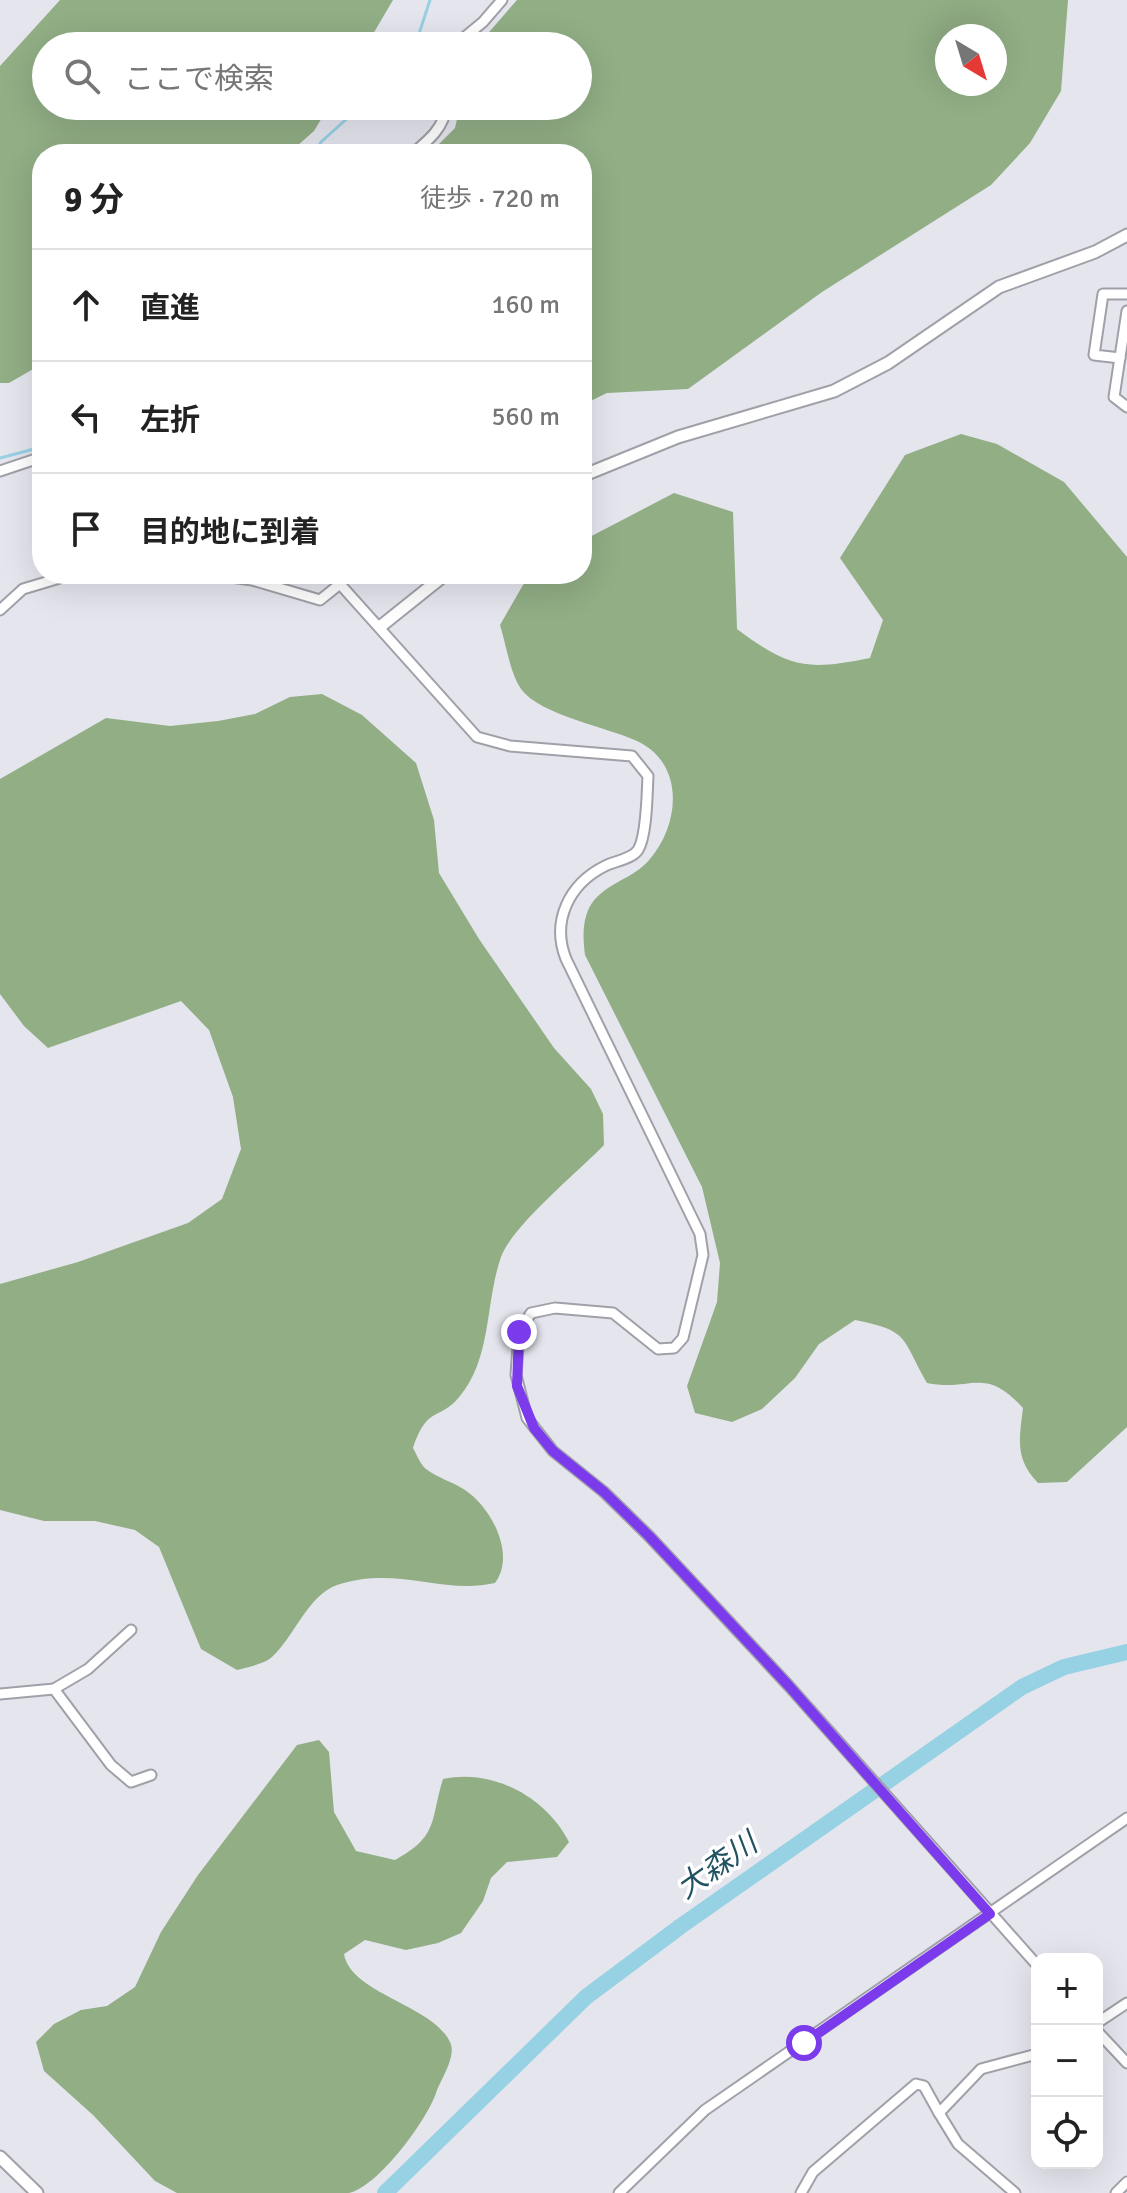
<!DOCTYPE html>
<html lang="ja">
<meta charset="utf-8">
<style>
:root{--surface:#fff;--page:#f6f6f6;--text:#222;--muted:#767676;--line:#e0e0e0}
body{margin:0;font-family:Signika,"Noto Sans JP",sans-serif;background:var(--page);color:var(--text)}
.controls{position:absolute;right:24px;bottom:24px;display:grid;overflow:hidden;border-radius:16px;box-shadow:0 8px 32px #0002}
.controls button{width:72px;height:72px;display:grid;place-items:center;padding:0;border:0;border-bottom:2px solid var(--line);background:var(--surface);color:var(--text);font:40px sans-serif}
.compass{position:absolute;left:935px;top:24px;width:72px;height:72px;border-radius:50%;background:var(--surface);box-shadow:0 8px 32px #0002;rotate:142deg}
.stop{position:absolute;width:24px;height:24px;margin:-18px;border:6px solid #7c3aed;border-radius:50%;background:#fff}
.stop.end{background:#7c3aed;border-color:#fff;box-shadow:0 2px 8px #0008}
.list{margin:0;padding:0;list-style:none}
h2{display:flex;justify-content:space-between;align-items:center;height:104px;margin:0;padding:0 32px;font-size:34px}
h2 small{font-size:26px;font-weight:400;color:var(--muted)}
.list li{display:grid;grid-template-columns:52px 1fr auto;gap:24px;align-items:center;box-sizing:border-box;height:112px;padding:0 32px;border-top:2px solid var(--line)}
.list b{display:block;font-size:30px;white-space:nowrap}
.list em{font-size:26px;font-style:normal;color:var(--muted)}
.icon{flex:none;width:44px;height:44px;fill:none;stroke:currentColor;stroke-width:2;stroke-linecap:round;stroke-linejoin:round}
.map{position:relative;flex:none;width:1127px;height:2193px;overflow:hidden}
.search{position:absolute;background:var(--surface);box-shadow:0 8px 32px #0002;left:32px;top:32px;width:560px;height:88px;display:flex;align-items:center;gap:20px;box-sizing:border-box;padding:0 28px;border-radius:44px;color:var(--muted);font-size:30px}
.panel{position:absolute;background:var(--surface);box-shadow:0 8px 32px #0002;left:32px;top:144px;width:560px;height:440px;border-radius:32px}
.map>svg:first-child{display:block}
.forest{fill:#91ae85;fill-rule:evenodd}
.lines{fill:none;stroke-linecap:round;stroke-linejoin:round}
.stream{stroke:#96d1e4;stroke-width:3}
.river{stroke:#96d1e4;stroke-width:16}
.minor-casing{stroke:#a0a0a9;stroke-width:13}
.tertiary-casing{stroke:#a0a0a9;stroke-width:15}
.minor{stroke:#fff;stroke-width:9}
.tertiary{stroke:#fff;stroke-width:11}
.route{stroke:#7c3aed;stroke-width:10}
.labels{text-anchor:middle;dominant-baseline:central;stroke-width:7;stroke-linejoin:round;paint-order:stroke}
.water-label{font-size:30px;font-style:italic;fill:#225362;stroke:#fff}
</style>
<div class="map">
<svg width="1127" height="2193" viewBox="0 0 1127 2193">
<rect width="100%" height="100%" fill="#e5e5ee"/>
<g class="forest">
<polygon points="60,0 393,0 366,46 46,46 46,106 329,106 314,131 288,154 42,154 42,364 9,383 0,383 0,66"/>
<path d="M517,0H1068L1061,91L1030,143L991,185L822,292L688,389L607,393L582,405V154H429L455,128L460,106H578V46H477ZM995,36V84H947V36Z"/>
<path d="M961,434L997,444L1064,482L1127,557V1427L1067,1482L1038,1483C1015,1459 1019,1440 1023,1408C984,1365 972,1392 927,1383C901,1337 910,1331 855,1320L819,1344L795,1378L762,1409L732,1422L695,1413L687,1386L717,1302L720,1263L702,1187L585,955C583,939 582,923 589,908C602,883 633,880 650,859C681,822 684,763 637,741C607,727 540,715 521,689C510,673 506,644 500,625L523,585L534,574H582V541L674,493L733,512L737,629C789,668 806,671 870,658L883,620L840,558L905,455Z"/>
<path d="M322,694L362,715L416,763L434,820L439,873L479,939L554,1048L591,1089L603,1114L604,1145C579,1171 512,1226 501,1257C485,1303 492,1357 460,1396C439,1422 428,1404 413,1448C417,1455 420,1464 426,1469C438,1478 453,1482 465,1490C492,1508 516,1555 495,1583C442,1595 397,1565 337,1585C308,1595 294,1637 272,1657C264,1664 248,1667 237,1670L201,1649L159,1547L135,1530L95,1521H44L0,1510V1284L78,1262L188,1223L222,1199L241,1149L233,1097L209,1030L181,1001L48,1048L24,1026L0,994V779L106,718L170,726L218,721L255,714L290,697Z"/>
<path d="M319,1740L329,1752L334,1812L356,1851L395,1860C439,1836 430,1821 443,1779C492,1768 546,1797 569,1842L557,1857L507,1862L491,1878L483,1901L461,1933L438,1943L406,1950L365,1940L344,1954C351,1994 433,2005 450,2042C457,2056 441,2079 436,2093C427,2120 378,2187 349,2193C334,2193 315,2193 300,2193C259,2193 218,2193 177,2193L155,2181L93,2115L44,2071L36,2042L54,2024L81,2010L107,2006L135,1987L161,1932L198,1875L297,1745Z"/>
</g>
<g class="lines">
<g class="stream">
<polyline points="415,46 430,0"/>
<polyline points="314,154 321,142 361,106"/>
<polyline points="0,458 34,449 42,442"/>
</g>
<polyline class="river" points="385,2193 586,1997 681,1926 1022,1687 1064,1667 1127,1652"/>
<defs>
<g id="minor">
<polyline points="454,46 483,22 502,0"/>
<path d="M412,154C428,141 445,127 446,106"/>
<polyline points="1127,311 1114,397 1127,407"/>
<polyline points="1120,358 1094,355 1103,294 1127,294"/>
<polyline points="0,471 42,457"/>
<polyline points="210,574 252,580 320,600 340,584"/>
<path d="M331,574L477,737L510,746L632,756L648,776C647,793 647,836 638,850C632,859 615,861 605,866C569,884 551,921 566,959L700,1234L703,1255L683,1338L674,1348L658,1349L613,1313L555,1308L531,1313L519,1332L516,1375L527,1418L553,1451L604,1492L649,1536L788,1685L1037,1965"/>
<polyline points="0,610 23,589 73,574"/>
<polyline points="54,1689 111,1765 131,1782 151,1775"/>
<polyline points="0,1694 54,1689 88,1669 131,1630"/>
<polyline points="1097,2023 1127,2003"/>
<polyline points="1097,2031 1127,2063"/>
<polyline points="939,2113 958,2144 1015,2193"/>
<polyline points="619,2193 705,2110 1127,1818"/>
<polyline points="801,2193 813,2172 916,2084 924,2086 939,2113 981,2069 1037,2054"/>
<polyline points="1116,2193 1127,2182"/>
</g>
<g id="tertiary">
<polyline points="582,476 678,437 834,391 888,363 999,287 1095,252 1127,235"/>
<polyline points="381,626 446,574"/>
<polyline points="0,2157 37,2193"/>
</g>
</defs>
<use href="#minor" class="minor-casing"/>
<use href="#tertiary" class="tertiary-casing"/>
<use href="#minor" class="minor"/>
<use href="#tertiary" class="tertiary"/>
</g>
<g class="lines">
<polyline class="route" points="519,1332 517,1386 534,1428 553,1451 604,1492 649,1536 788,1685 990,1914 804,2043"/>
</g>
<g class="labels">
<g class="water-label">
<text transform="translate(717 1866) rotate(-35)">大森川</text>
</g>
</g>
</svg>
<div class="controls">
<button>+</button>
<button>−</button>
<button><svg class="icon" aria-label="locate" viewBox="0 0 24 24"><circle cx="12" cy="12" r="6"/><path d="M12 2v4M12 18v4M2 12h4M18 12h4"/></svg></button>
</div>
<svg class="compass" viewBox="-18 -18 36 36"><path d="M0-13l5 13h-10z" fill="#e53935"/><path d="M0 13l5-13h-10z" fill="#767676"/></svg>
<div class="stop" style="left:804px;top:2043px"></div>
<div class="stop end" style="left:519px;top:1332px"></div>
<div class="search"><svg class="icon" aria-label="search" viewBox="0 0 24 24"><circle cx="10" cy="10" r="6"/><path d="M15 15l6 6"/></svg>ここで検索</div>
<section class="panel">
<h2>9 分<small>徒歩 · 720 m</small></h2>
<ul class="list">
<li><svg class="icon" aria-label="ahead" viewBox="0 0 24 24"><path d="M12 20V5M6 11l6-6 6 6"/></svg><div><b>直進</b></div><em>160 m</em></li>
<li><svg class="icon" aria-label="left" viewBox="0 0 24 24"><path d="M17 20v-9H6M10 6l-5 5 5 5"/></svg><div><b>左折</b></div><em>560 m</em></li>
<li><svg class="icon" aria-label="arrive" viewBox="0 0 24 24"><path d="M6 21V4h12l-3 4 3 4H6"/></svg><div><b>目的地に到着</b></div></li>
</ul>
</section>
</div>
